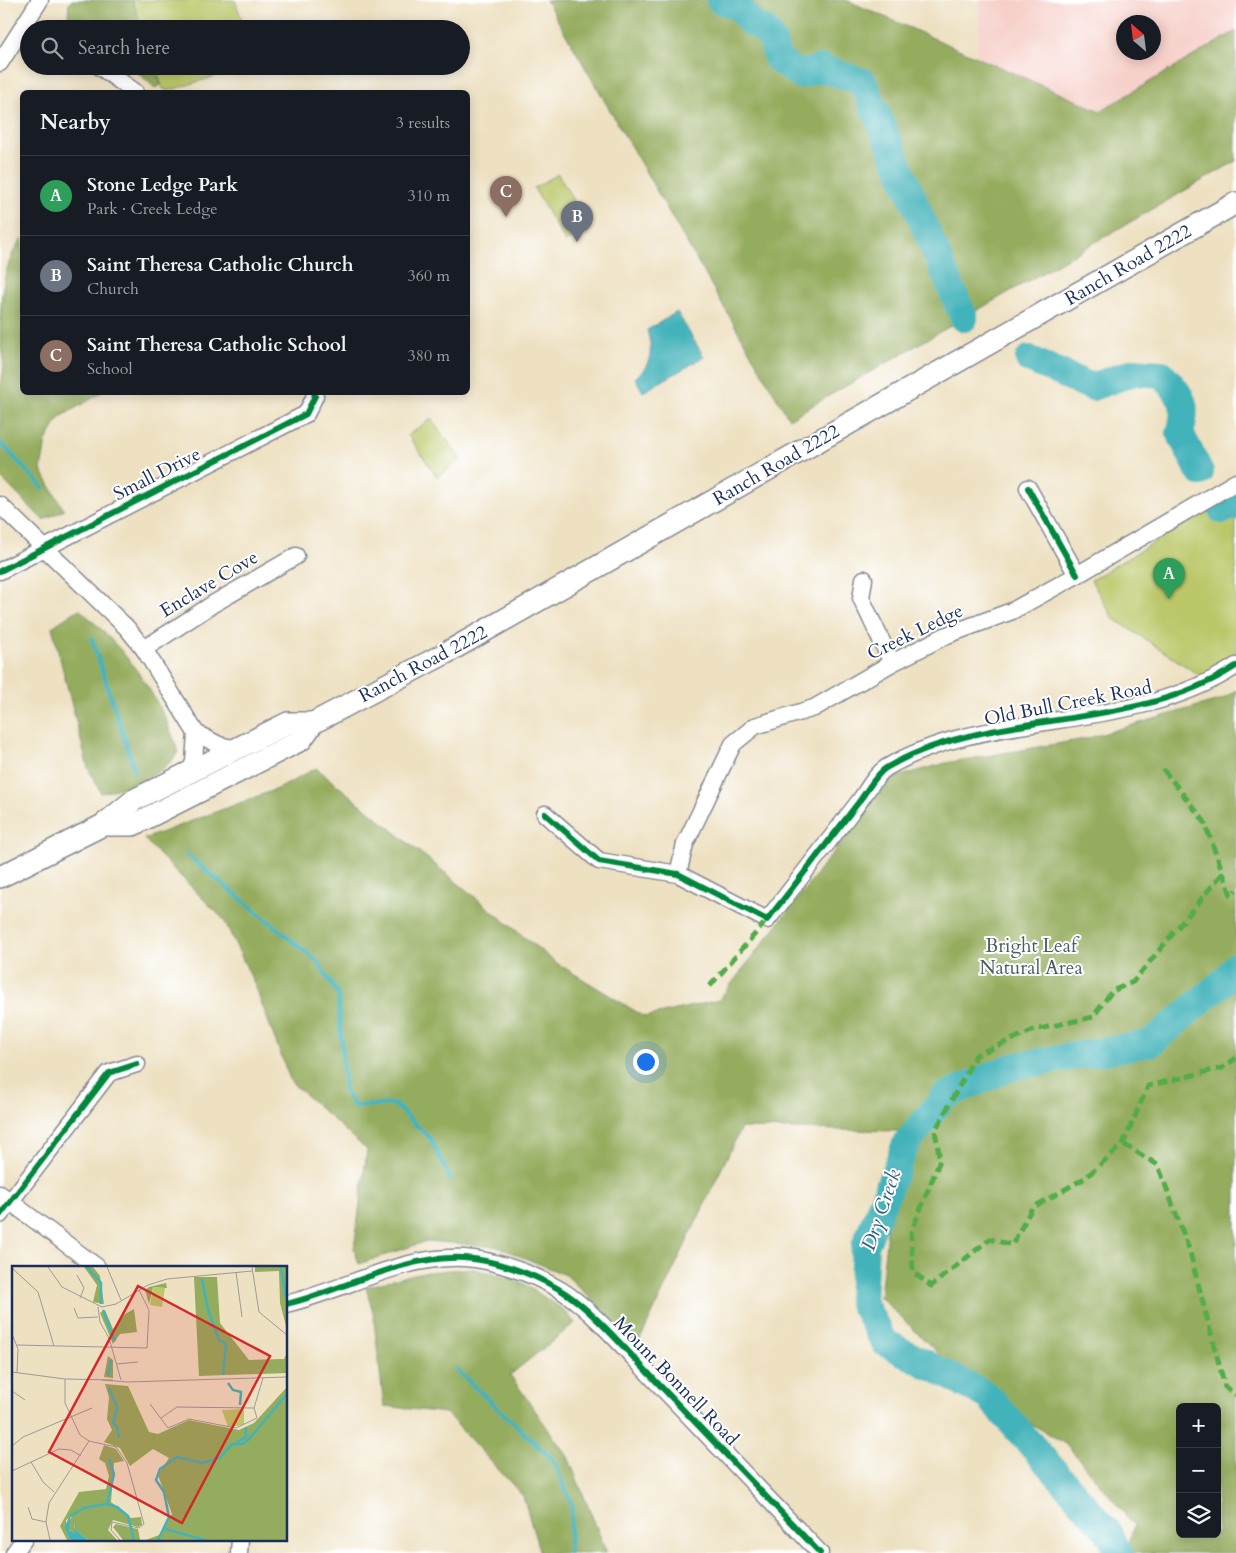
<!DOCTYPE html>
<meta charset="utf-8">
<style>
:root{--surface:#171b24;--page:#20242c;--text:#f1f3f6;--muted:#9ea1a6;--line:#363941;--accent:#db2777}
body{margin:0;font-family:Cardo,serif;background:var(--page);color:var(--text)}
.controls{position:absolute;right:15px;bottom:15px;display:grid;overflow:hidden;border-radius:8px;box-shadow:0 2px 12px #0003}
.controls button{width:45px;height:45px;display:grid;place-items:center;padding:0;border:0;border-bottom:1px solid var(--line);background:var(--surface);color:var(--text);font:25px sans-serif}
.compass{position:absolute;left:1116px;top:15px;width:45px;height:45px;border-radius:50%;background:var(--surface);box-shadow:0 2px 12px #0003;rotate:332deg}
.you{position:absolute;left:645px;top:1061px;width:18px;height:18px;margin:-12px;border:4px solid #fff;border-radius:50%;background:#1a73e8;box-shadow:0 0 0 8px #1a73e833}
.badge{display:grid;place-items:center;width:32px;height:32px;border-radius:50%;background:var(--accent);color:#fff;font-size:16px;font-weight:700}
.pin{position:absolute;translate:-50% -41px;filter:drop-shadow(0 1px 2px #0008)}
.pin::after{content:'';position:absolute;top:26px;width:18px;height:15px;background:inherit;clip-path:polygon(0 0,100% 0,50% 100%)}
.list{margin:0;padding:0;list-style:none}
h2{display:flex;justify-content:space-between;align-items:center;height:65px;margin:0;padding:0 20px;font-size:21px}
h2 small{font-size:16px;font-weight:400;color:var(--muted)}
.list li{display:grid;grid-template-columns:32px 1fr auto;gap:15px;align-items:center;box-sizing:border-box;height:80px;padding:0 20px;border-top:1px solid var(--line)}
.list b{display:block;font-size:19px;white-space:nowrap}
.list p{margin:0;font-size:16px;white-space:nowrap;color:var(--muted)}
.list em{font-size:16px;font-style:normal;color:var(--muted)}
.icon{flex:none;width:28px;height:28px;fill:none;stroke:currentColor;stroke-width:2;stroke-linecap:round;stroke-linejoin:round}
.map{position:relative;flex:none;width:1236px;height:1553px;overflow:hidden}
.search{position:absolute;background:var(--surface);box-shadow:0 2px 12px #0003;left:20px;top:20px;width:450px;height:55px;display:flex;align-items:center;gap:12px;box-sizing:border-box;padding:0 18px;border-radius:28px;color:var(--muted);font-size:19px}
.panel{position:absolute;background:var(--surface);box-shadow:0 2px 12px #0003;left:20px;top:90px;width:450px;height:305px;border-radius:8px}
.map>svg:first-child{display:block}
.built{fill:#f7d0ca;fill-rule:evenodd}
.green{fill:#bbc769;stroke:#6b7b64}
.forest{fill:#94ac5d;stroke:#586e5e;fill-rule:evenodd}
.water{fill:#43b3ba;stroke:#2f718c}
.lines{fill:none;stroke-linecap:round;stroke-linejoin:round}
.stream{stroke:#43b3ba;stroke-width:4.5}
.river{stroke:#43b3ba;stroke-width:28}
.minor-casing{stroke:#848890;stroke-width:19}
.major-casing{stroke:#848890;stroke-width:24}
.minor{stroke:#fff;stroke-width:16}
.major{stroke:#fff;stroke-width:21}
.quiet{stroke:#52ab49;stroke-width:5;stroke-dasharray:10 5;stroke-linecap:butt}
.cycleway-casing{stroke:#fff;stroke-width:9}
.cycleway{stroke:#00873e;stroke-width:6}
.labels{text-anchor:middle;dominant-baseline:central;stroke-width:4;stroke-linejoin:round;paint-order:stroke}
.street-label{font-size:19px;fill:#1b2f5e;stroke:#fff}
.park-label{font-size:19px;fill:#4b5d61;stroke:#fff}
.water-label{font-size:20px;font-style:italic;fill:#295d7e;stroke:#fff}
.inset-river{fill:none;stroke:#43b3ba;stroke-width:2.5}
.inset-road{fill:none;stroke:#9a9a9a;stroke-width:1}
.view{fill:#d62828;fill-opacity:0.15;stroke:#d62828;stroke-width:2.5}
.inset-edge{fill:none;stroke:#1b2f5e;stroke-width:2.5}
</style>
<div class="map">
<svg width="1236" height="1553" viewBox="0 0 1236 1553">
<rect width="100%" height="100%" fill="#fff"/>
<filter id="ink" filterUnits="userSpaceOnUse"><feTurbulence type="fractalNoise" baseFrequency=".02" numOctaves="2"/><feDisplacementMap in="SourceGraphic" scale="10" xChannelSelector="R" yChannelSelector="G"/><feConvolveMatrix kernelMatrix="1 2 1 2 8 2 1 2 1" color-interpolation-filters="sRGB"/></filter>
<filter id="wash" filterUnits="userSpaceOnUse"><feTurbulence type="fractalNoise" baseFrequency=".0096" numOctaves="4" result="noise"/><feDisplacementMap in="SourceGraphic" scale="20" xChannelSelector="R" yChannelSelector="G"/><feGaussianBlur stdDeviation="1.12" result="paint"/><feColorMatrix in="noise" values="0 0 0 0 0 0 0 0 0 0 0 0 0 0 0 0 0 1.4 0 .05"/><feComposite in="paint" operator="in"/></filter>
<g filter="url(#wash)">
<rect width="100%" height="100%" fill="#eee1c2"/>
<path class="built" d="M980,0H1236V31L1100,111L977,57ZM1124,22H1154V52H1124Z"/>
<g class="green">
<polygon points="132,0 235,0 245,29 142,29"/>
<polygon points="155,66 248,66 168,91 163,89"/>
<polygon points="558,174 589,228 565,242 534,188"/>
<polygon points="431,419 461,459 437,477 408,435"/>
<polygon points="1236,493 1236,657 1202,677 1113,618 1091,580"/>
</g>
<g class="forest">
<path d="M72,0H132L142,29C119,29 83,36 68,16L69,4Z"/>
<polygon points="546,0 846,0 1100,111 1236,31 1236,161 789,419"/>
<polygon points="131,66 155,66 161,85 155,88"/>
<path d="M22,238V392L101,393L59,418L46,441L41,470L64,510L43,520L0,477V383C7,369 2,356 0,341C0,307 1,265 22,238Z"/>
<path d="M79,609C124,647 161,696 178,752C164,776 127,787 101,793L88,768L52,627Z"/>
<path d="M1236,690V1553H1127L1134,1525L1067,1445L978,1392L880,1297L898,1131L741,1128L638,1344L566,1275L498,1247L427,1241L359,1264L354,1249L367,1150L291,1082L254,983L224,920L144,839L282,787L316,768L555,962L645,1017L719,1000L890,779L946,763L1085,739L1222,699ZM1180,1407H1217V1534H1180Z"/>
<polygon points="471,1268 521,1282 564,1310 575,1323 510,1375 568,1457 607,1553 540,1553 523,1496 446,1413 384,1406 373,1312 366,1287 419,1273"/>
</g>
<path class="water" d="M677,312L704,357L643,392L635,378C652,364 653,351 647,330Z"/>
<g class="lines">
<g class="stream">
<polyline points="0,442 43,488"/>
<polyline points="92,639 135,771"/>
<polyline points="186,854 317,961 338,994 345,1092 354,1106 394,1104 430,1138 451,1180"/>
<polyline points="456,1369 554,1461 572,1505 569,1553"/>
</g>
<g class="river">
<polyline points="720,0 739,7 750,22 765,30 772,40 778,60 800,75 821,68 863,82 964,318"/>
<path d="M1029,359L1092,387L1134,372L1162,374C1182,397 1189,402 1180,433L1200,472"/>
<polyline points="1222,510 1236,505"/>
<polyline points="1119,1553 1109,1533 988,1396 884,1342 862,1301 865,1246 906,1144 945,1096 1011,1067 1151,1043 1224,981 1236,966"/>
</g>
</g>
</g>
<g filter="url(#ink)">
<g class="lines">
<defs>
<g id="minor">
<polyline points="0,63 40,0"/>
<polyline points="99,66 135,92"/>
<polyline points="1028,488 1077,575"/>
<polyline points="0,505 127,628 144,649 196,733 219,745 237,749"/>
<polyline points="0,571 306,414 315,396 314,392"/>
<polyline points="864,579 861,598 892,663"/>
<polyline points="144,649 213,604 296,556"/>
<polyline points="189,773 194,762 196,733"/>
<path d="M545,814L599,861L678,874L767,920C798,881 828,842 858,803C866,793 875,775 886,768C990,706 1131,735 1236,666"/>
<polyline points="678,874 685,844 733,744 755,726 814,708 892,663 947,635 1012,611 1077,575 1236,482"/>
<polyline points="0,1194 97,1267"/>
<polyline points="0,1215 109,1073 137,1064"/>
<path d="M286,1304C346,1290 401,1255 464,1258C495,1260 531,1273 557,1288C588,1305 626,1350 651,1376C707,1435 764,1494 820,1553"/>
<polyline points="14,1553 24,1539"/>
<polyline points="239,1553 240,1539"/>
</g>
<g id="major">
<polyline points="103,825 133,825 301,740 313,723 446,653 1236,203"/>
<polyline points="0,877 103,825 134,800 288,723 313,723"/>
</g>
</defs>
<use href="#minor" class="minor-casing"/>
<use href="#major" class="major-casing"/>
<use href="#minor" class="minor"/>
<use href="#major" class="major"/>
<g class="quiet">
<polyline points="1163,769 1204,821 1231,895 1236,890"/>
<polyline points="1222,874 1133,982 1112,991 1093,1017 1034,1030 976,1055 935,1131 940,1160 911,1233 913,1272 931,1286 990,1239 1012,1245 1032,1208 1085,1178 1123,1144 1148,1086 1222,1068 1236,1058"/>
<polyline points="710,986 767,920"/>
<polyline points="1123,1144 1158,1165 1189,1249 1225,1387 1236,1395"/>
</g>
<defs>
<g id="cycleway">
<polyline points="1028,488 1077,575"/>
<polyline points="0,571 306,414 315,396 314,392"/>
<path d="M545,814L599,861L678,874L767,920C798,881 828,842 858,803C866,793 875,775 886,768C990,706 1131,735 1236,666"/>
<polyline points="0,1215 109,1073 137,1064"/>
<path d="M286,1304C346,1290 401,1255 464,1258C495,1260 531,1273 557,1288C588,1305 626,1350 651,1376C707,1435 764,1494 820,1553"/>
</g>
</defs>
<use href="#cycleway" class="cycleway-casing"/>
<use href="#cycleway" class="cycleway"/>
</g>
</g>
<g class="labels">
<g class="street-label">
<text transform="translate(1128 265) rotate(-30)">Ranch Road 2222</text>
<text transform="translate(776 465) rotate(-30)">Ranch Road 2222</text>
<text transform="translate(157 474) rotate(-27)">Small Drive</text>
<text transform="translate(209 584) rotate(-31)">Enclave Cove</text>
<text transform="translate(915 632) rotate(-26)">Creek Ledge</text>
<text transform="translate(423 664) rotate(-28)">Ranch Road 2222</text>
<text transform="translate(1068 703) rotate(-11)">Old Bull Creek Road</text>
<text transform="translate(676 1381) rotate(46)">Mount Bonnell Road</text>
</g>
<g class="park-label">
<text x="1031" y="946">Bright Leaf<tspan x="1031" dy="22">Natural Area</tspan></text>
</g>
<g class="water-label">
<text transform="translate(881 1210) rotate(-71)">Dry Creek</text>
</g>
</g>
<g transform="translate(12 1266)">
<rect width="275" height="275" fill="#eee1c2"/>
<path d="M141,21L153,22L150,41L138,39ZM232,143V159L216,161L210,144Z" fill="#bbc769"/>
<path d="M72,1H81L88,10L92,38L81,36L85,19ZM243,1H274L275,64L268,37L267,5L243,6ZM182,11H205L208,57L237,94L272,93L275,87V107L187,110ZM154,17L155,22L141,21L137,38L133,24L137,21ZM122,43L125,66L108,68L101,78L88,47L93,44L101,63L113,48ZM96,90L101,94V112L92,111ZM93,118L116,120L137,166L146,168L177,154L227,164L242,157L275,121V274H134L147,269L160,248L146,209L157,192L141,183L118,200L108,182L92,176L100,164L95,153L97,131ZM92,179L104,183L112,195L102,197L99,236L119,252L129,251L130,259L126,261L101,254L96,264L105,274H76L64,264L62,256L64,269L57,264L56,258L60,250L54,254L55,269L59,274H55L48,260L67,226L94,223L97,210L93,197L87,193ZM104,258L126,263L128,274H111L101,261Z" fill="#94ac5d"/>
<path d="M59,247L57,264L63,268V255L64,264L76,274H59L55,269L53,260Z" fill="#43b3ba"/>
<path class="inset-river" d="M75,1L89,17V38M269,1L274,32M190,13L196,44L207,74L214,78L211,109M91,44L103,75M96,110L99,94M216,117L221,124L229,126L228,139M97,122L105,141L101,157L105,161L107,172M225,176L234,171V161M95,238L102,208L97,193M59,250L72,242L95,238L105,241L116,250L122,274M153,263L193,274M146,274L157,251L152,226L144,214L148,203L165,191L190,197L208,192L220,178H230L237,173L275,128"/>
<path class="inset-road" d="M36,1L50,21L90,41L104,38L136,19L155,13L240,5M95,1L109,34M240,1L247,46L275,69M0,2L26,26L42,80M224,6L230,51M65,9L72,22L68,32M86,41L88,56L97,72L109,114M62,42L66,52L86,51M0,68L6,83L5,107M5,79L135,82L137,44L127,24M105,98L126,96M0,106L53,113L101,114M53,113V137L68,169L77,175L104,181L115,197L132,258L127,262L100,256L99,264L108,274M90,114L116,116L275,111M0,125L13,134M138,138L156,162L177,153L224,162L245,152L242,142L251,112M149,152L165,141L242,142M0,180L11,171L80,142M19,196L31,216L42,226M0,205L47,183L59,184L69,190M16,241L20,253L34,256M38,274L34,256L37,237L77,175"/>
<path class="view" d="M126,20L258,90L170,257L37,186Z"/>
<rect width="275" height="275" class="inset-edge"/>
</g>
</svg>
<div class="controls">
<button>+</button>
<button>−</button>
<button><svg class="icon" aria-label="layers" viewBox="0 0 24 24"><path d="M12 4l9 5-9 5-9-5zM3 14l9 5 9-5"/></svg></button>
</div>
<svg class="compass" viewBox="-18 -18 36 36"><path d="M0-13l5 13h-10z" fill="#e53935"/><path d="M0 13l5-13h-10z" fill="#9ea1a6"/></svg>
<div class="you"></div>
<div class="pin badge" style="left:1169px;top:599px;background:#2e9e5b">A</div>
<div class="pin badge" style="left:577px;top:242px;background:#6b7280">B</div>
<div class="pin badge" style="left:506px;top:217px;background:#8d6e63">C</div>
<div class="search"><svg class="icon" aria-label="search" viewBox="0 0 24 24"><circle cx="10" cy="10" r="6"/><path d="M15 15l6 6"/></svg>Search here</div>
<section class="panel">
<h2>Nearby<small>3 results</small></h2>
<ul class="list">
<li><span class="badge" style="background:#2e9e5b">A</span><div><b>Stone Ledge Park</b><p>Park · Creek Ledge</p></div><em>310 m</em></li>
<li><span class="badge" style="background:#6b7280">B</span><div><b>Saint Theresa Catholic Church</b><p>Church</p></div><em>360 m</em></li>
<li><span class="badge" style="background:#8d6e63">C</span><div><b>Saint Theresa Catholic School</b><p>School</p></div><em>380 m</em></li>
</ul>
</section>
</div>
